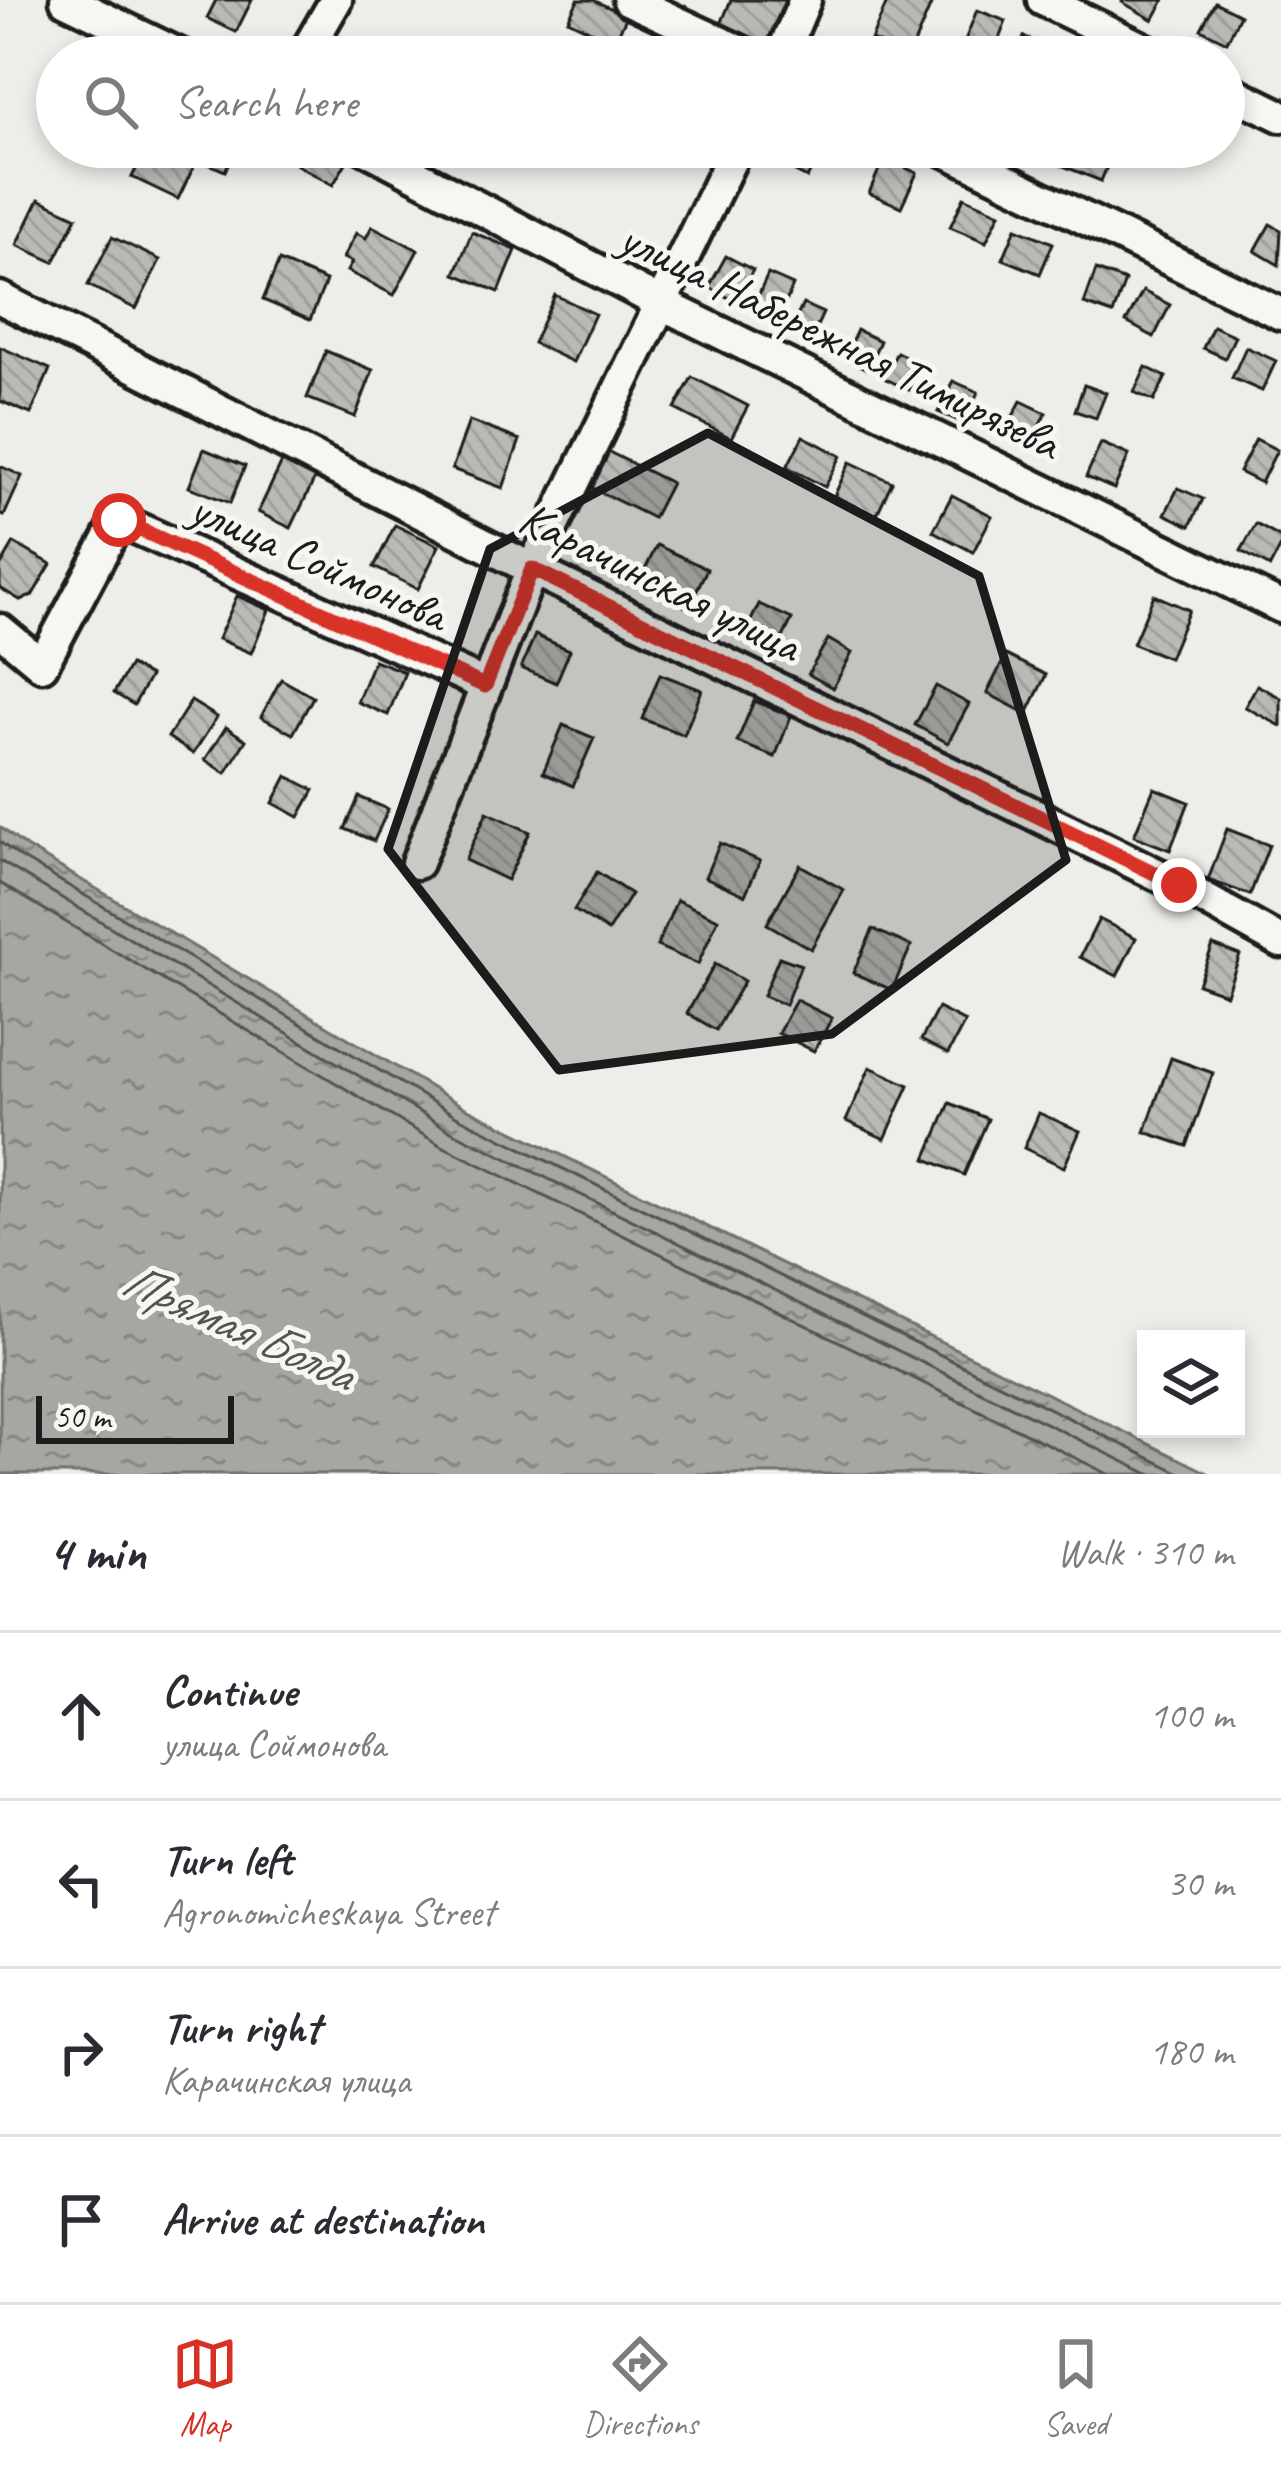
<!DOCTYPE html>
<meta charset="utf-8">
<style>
:root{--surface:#fff;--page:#f7f7f7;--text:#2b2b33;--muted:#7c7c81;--line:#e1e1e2;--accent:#d93025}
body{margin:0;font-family:Caveat,sans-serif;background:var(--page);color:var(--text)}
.controls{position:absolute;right:36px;bottom:36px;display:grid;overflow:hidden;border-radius:0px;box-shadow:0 6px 18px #0003}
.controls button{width:108px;height:108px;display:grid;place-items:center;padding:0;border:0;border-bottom:3px solid var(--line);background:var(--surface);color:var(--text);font:60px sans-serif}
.scale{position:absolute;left:36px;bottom:30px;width:198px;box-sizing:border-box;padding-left:12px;border:6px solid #1c1c1c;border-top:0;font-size:33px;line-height:42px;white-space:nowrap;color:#1c1c1c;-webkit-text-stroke:9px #f6f6f2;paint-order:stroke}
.stop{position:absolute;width:36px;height:36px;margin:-27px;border:9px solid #d93025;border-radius:50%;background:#fff}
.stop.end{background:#d93025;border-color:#fff;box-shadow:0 3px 12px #0008}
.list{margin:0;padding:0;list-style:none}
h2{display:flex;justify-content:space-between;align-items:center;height:156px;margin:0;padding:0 48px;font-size:51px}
h2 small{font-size:39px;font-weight:400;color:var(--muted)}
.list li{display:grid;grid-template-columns:78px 1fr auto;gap:36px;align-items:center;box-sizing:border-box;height:168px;padding:0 48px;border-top:3px solid var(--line)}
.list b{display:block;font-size:45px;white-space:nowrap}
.list p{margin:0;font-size:39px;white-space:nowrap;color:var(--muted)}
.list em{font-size:39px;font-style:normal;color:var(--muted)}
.icon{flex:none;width:66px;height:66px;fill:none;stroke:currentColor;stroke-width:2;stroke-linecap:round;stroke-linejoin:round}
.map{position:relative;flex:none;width:1281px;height:1474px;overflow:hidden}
.search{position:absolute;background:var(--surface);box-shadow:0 6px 18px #0003;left:36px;right:36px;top:36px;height:132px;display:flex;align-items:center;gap:30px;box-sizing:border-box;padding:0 42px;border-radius:66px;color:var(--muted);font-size:45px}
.sheet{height:828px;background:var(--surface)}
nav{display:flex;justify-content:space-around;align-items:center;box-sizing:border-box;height:168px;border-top:3px solid var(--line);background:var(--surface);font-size:33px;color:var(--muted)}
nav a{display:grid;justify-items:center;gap:6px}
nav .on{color:var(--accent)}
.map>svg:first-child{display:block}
.water{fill:url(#water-ripples);stroke:#6f6f6d;stroke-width:3}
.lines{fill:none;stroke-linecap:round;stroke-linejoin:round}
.shore{stroke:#535352;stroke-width:3}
.building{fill:url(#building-back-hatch);stroke:#1c1c1c;stroke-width:3}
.street-casing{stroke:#1c1c1c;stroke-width:39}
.street{stroke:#f6f6f2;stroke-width:30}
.route{stroke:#d93025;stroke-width:15}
.marked{fill:#1c1c1c;fill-opacity:0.2;stroke:#1c1c1c;stroke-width:9;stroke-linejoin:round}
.labels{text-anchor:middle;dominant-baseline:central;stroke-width:10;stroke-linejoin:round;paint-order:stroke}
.street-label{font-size:48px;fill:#1c1c1c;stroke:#f6f6f2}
.water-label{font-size:51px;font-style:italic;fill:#535352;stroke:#f6f6f2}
</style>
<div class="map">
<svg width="1281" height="1474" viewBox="0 0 1281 1474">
<defs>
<pattern id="water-ripples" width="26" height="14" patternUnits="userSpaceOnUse" patternTransform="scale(3)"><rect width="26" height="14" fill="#a6a6a3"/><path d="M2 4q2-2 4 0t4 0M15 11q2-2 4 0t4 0" fill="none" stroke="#868684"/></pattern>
<pattern id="building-back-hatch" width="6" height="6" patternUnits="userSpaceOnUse" patternTransform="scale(3)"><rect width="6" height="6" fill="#b9b9b6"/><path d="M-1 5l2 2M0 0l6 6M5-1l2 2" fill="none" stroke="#9e9e9c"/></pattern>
</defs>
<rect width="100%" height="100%" fill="#edede9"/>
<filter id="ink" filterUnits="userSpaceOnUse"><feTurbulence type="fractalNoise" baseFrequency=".00833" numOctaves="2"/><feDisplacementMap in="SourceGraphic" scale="24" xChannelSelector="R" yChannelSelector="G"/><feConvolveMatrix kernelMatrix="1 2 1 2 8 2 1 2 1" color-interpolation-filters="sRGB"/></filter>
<g filter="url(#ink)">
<polygon class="water" points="0,827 26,847 464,1107 1210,1474 0,1474"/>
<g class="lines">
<g class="shore">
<polyline points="0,842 20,857 458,1117 1182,1474"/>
<polyline points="0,861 451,1131 1149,1474"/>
<polyline points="0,883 442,1146 1108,1474"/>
</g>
</g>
<g class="building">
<polygon points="216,0 252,0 236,32 207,18"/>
<polygon points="578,0 593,0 627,16 614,42 568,20"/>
<polygon points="731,0 785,0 761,57 716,36"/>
<polygon points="888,0 933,0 909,56 871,40"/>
<polygon points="1123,0 1164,0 1153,20 1122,2"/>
<polygon points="1215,2 1240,15 1227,42 1201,29"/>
<polygon points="977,10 1006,21 992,57 962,48"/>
<polygon points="1024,37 1057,51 1054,57 1016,57"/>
<polygon points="147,147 195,147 202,150 178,199 132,177"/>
<polygon points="206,147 236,147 225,171 200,160"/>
<polygon points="307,147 322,147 347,161 333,185 297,165"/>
<polygon points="779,147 823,147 807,178 772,160"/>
<polygon points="1065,147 1115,147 1101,181 1058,164"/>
<polygon points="884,158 917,173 901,207 869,193"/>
<polygon points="964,197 1000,213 986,242 950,227"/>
<polygon points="39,199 77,217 54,262 17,245"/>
<polygon points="1270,224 1281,230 1279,265 1255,251"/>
<polygon points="372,226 418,250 394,295 347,271 352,262 343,258 356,233 366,238"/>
<polygon points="1016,228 1053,243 1040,274 1003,259"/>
<polygon points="472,232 516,250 499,292 455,274"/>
<polygon points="112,237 160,260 136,309 88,285"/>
<polygon points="726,256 753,270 736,302 709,287"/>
<polygon points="279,261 326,281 310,320 263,300"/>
<polygon points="1096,270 1125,281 1113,314 1084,304"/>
<polygon points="768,274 793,285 778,321 752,310"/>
<polygon points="1143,291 1170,305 1154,337 1126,322"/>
<polygon points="555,295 595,314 573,362 533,343"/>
<polygon points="803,304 823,313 811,339 791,329"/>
<polygon points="1213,326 1235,336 1225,358 1203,348"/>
<polygon points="857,330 880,341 867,369 844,358"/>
<polygon points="0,347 50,369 31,414 0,401"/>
<polygon points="1246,347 1276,361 1262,391 1232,378"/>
<polygon points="326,351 373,370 355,417 307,398"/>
<polygon points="897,352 922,364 909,390 884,378"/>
<polygon points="1146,367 1166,377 1154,401 1134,392"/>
<polygon points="692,377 748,406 731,438 675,409"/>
<polygon points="953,381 978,392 964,423 938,412"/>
<polygon points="1084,385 1106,393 1096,418 1075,411"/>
<polygon points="1021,401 1046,413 1028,448 1003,435"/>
<polygon points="469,421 520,440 503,488 452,469"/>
<polygon points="803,436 841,456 825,487 787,467"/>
<polygon points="1256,439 1277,450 1261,483 1239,472"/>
<polygon points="1101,443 1129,455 1114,489 1086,477"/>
<polygon points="204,449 245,466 230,503 189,487"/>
<polygon points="609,452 671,483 653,518 592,488"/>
<polygon points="283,460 316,476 291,528 258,512"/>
<polygon points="850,462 892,482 876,516 834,496"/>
<polygon points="0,466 22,476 4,516 0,514"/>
<polygon points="1178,488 1203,499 1190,526 1165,514"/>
<polygon points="952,495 992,516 973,552 933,531"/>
<polygon points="1256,524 1281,538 1281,546 1270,567 1241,551"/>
<polygon points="395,525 439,546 418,589 374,567"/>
<polygon points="14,543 51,564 32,596 20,600 0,588 0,567"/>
<polygon points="657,545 707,569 688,608 638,584"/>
<polygon points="1154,595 1189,610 1169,658 1133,644"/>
<polygon points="237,596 269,610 251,653 218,639"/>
<polygon points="759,604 792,619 775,654 742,639"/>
<polygon points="535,635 570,650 556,683 521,668"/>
<polygon points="828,639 852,653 833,688 808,674"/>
<polygon points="1006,655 1046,675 1027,714 987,693"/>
<polygon points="374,660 405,672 388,715 357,702"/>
<polygon points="130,665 150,676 134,705 114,693"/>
<polygon points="660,674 702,690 684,735 642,719"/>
<polygon points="281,679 313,697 293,734 261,717"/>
<polygon points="1257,685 1281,698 1281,726 1245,707"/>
<polygon points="936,686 969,704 948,743 915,725"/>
<polygon points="191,701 217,717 193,754 168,737"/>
<polygon points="754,701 791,716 775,757 737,742"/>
<polygon points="563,725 594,738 573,786 543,773"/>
<polygon points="226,727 246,740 226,773 205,760"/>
<polygon points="287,776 314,790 299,817 273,803"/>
<polygon points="1154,788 1189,802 1170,850 1134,836"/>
<polygon points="359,797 388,809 374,841 345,829"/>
<polygon points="487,812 530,832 507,880 465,860"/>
<polygon points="1227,829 1269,845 1250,895 1208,880"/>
<polygon points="720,843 760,861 745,895 705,877"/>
<polygon points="800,865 844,890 811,949 767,924"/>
<polygon points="597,872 631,894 608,931 574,910"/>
<polygon points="677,900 718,919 698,964 657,946"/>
<polygon points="1099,919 1136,938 1117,976 1080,957"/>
<polygon points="873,929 911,946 892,990 853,973"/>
<polygon points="1213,945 1240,955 1226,994 1198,984"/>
<polygon points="779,957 801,965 785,1005 763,996"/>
<polygon points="715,964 744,981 716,1030 687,1013"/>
<polygon points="796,1000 832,1018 814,1051 778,1033"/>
<polygon points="938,1008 965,1022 948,1054 921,1040"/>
<polygon points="1171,1058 1213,1073 1187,1146 1145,1132"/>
<polygon points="870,1067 909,1085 885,1139 846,1121"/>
<polygon points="950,1103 988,1119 964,1175 926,1159"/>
<polygon points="1039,1113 1080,1131 1064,1167 1024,1148"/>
</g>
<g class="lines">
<defs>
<g id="street">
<polyline points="66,0 184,57"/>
<polyline points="629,0 752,57"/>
<polyline points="1043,0 1160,57"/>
<polyline points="303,57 336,0"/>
<polyline points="781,57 805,0"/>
<polyline points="1224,88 1281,116"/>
<polyline points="363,147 660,303 1281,607"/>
<polyline points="938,147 1281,314"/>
<polyline points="0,298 532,569 1179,885 1281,942"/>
<polyline points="0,630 42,665 119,520 485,685"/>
<polyline points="417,863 532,569 737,147"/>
</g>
</defs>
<use href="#street" class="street-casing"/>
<use href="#street" class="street"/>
</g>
</g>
<g class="lines" filter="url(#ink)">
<polyline class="route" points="119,520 485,686 532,569 1179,885"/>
</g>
<path class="marked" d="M708,433L979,576L1066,860L832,1034L559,1070L388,849L490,549Z"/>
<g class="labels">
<g class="street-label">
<text transform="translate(840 340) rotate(26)">улица Набережная Тимирязева</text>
<text transform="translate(319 561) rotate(24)">улица Соймонова</text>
<text transform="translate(660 581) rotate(26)">Карачинская улица</text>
</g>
<g class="water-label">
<text transform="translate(238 1326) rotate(24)">Прямая Болда</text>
</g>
</g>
</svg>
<div class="controls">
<button><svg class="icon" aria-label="layers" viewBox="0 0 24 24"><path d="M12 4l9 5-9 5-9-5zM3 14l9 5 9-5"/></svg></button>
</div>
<div class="scale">50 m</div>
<div class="stop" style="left:119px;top:520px"></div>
<div class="stop end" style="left:1179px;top:885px"></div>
<div class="search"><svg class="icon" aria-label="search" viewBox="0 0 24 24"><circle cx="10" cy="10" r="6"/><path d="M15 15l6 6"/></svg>Search here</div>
</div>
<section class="sheet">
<h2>4 min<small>Walk · 310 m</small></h2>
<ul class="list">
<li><svg class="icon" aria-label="ahead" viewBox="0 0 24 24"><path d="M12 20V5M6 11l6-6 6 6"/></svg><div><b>Continue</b><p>улица Соймонова</p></div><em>100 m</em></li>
<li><svg class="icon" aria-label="left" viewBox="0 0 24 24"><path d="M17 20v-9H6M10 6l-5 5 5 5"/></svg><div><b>Turn left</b><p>Agronomicheskaya Street</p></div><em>30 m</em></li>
<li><svg class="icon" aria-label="right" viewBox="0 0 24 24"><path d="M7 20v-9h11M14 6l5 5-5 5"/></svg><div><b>Turn right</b><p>Карачинская улица</p></div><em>180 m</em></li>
<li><svg class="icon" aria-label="arrive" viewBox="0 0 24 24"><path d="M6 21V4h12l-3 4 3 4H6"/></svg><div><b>Arrive at destination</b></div></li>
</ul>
</section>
<nav>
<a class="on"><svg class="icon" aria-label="map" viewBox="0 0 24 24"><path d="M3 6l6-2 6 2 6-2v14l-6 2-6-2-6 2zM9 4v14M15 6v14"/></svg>Map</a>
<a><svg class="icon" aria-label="directions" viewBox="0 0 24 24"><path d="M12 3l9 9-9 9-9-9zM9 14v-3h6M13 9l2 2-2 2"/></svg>Directions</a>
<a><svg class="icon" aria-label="saved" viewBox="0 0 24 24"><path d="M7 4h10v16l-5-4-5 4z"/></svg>Saved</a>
</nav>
